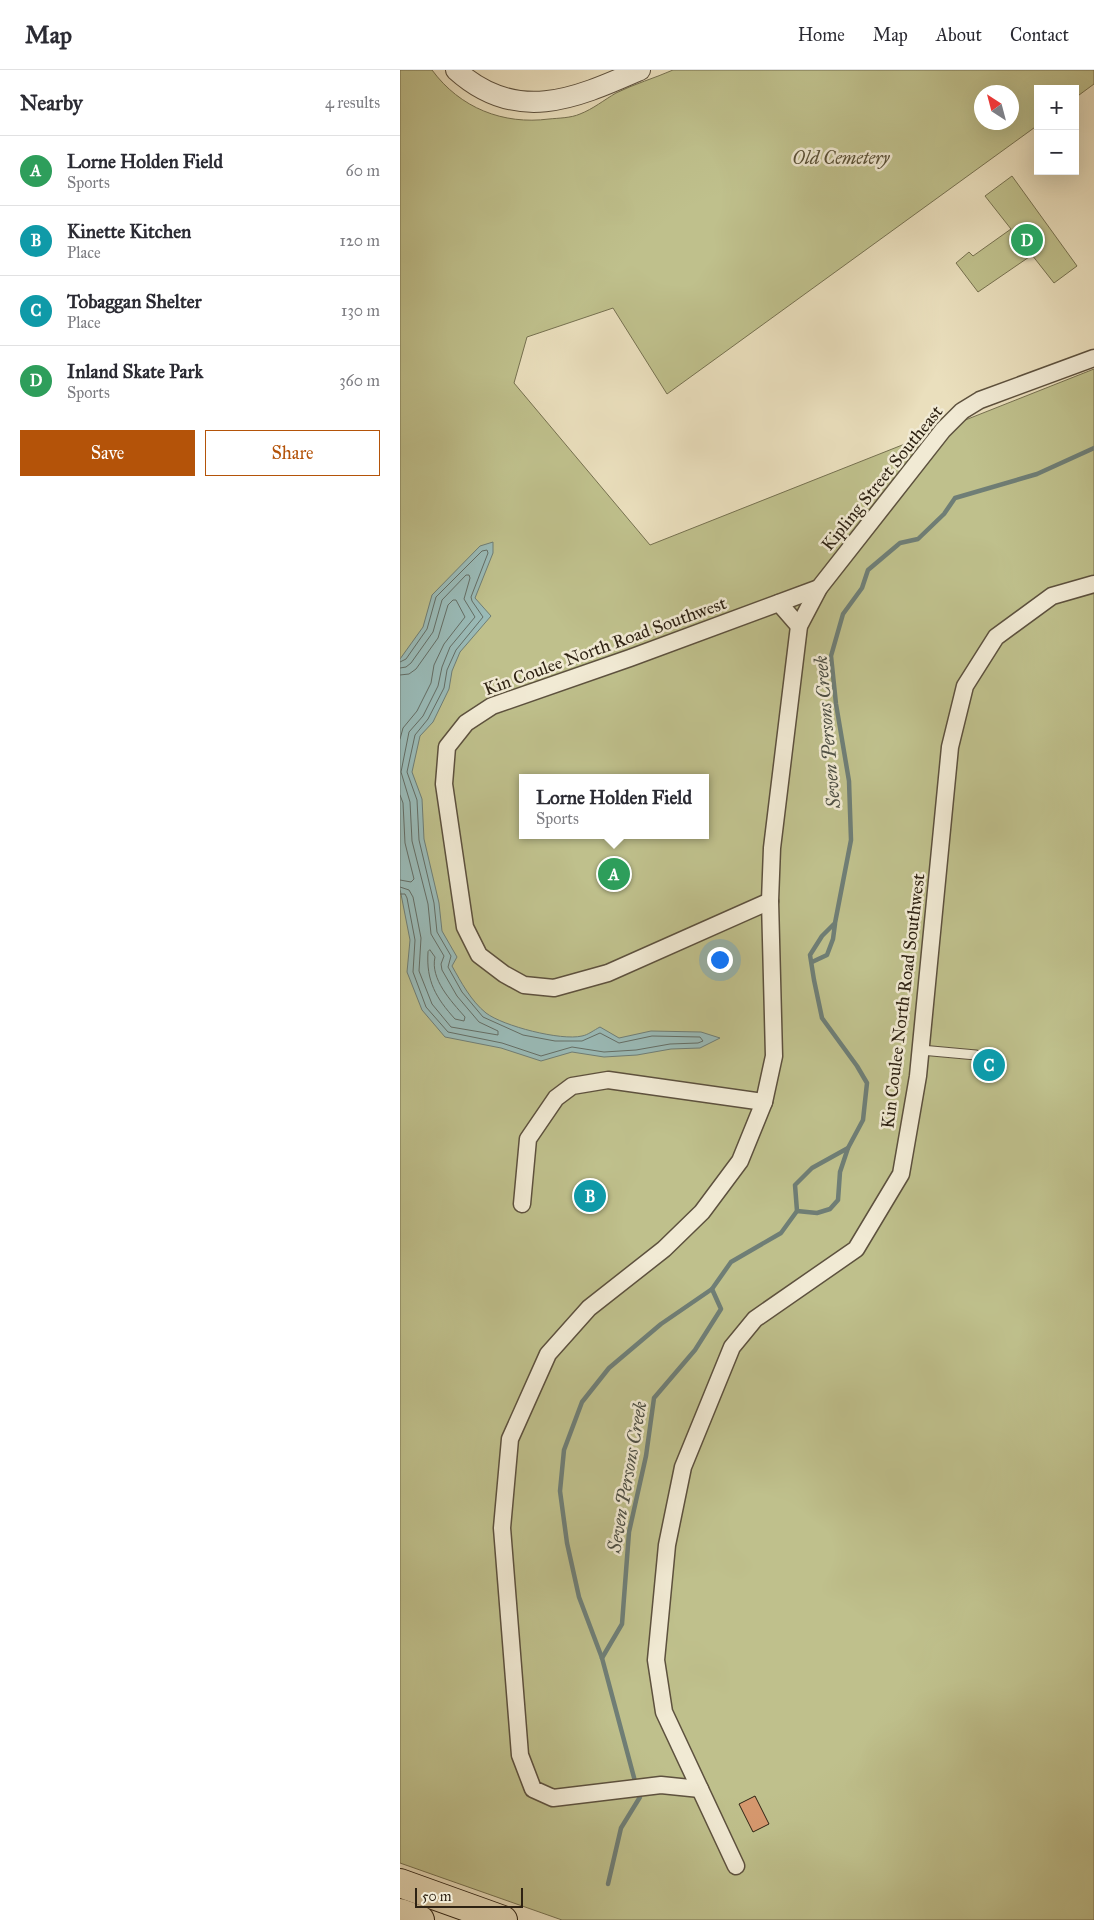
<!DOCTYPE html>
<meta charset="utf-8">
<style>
:root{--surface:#fff;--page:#f7f7f7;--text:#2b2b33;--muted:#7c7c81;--line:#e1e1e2;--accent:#b45309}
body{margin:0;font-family:"IM FELL Great Primer",serif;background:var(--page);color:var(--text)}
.controls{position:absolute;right:15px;top:15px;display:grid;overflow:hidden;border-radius:0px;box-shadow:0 5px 20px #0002}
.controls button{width:45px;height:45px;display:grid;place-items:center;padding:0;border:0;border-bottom:1px solid var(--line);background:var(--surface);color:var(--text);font:25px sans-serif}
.compass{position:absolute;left:574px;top:15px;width:45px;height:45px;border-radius:50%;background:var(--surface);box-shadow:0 5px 20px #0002;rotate:324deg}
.scale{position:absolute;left:15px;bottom:12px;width:108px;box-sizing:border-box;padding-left:5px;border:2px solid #2e2213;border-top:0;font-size:14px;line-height:18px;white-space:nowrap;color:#2e2213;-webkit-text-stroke:4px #f1ead4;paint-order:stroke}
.you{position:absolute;left:319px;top:889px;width:18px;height:18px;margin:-12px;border:4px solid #fff;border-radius:50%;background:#1a73e8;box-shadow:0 0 0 8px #1a73e833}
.badge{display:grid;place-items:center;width:32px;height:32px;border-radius:50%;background:var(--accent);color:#fff;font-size:16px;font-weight:700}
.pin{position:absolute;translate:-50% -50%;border:2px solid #fff;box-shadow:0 1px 5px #0006}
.popup{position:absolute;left:119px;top:704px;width:190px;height:65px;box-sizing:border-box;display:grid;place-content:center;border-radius:0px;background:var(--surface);filter:drop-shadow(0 1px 4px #0005);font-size:16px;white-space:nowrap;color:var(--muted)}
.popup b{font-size:19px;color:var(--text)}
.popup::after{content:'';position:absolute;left:50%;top:100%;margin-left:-10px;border:10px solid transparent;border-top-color:var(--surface)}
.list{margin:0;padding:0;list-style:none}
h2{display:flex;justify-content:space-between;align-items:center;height:65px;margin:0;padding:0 20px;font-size:21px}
h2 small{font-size:16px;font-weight:400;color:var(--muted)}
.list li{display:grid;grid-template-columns:32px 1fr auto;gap:15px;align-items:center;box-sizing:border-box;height:70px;padding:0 20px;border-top:1px solid var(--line)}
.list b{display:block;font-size:19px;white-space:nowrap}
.list p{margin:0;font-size:16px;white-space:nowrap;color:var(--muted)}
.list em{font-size:16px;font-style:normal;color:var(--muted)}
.actions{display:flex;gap:10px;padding:15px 20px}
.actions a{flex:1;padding:11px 0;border:1px solid var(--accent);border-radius:0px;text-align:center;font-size:18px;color:var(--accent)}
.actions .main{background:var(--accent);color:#fff}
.map{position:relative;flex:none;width:694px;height:1850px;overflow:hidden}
header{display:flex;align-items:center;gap:30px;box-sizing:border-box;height:70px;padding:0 25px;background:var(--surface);border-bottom:1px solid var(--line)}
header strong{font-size:24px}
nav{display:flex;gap:28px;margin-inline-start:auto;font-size:18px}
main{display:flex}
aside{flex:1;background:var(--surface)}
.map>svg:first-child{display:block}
.green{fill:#bfc08c;stroke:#767150;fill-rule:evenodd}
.water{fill:#9abbb8;stroke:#6f7e76}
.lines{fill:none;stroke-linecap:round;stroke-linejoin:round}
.shore{stroke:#646e66;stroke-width:1}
.stream{stroke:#6f7e76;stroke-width:4.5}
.building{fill:#d6986e;stroke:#2e2213}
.service-casing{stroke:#5d513e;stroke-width:11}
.minor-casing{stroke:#5d513e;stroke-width:19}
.tertiary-casing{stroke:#5d513e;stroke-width:22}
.motorway-casing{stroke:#2e2213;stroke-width:30}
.service{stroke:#f1ead4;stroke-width:9}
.minor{stroke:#f1ead4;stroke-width:16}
.tertiary{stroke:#f1ead4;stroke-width:20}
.motorway{stroke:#eadfbd;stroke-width:28}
.labels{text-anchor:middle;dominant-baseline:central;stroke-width:5;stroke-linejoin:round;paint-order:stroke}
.park-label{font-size:18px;font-style:italic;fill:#5a5137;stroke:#f1ead4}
.street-label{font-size:18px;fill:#2e2213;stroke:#f1ead4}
.water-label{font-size:19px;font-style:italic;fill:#4e5045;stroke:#f1ead4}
</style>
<header>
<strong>Map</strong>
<nav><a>Home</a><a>Map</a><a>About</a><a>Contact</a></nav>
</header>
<main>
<aside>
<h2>Nearby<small>4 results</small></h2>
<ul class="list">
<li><span class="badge" style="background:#2e9e5b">A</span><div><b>Lorne Holden Field</b><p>Sports</p></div><em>60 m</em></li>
<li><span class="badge" style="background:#0f9aa8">B</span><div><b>Kinette Kitchen</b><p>Place</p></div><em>120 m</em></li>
<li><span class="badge" style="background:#0f9aa8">C</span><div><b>Tobaggan Shelter</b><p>Place</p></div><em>130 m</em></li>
<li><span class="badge" style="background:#2e9e5b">D</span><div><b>Inland Skate Park</b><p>Sports</p></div><em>360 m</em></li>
</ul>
<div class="actions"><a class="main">Save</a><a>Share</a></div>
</aside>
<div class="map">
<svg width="694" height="1850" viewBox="0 0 694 1850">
<rect width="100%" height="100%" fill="#eadfbd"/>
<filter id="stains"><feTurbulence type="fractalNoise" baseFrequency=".004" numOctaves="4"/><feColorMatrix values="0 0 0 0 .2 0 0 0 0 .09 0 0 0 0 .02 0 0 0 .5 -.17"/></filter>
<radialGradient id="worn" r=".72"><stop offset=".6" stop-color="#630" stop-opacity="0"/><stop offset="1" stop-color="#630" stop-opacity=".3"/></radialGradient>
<g class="green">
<path d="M0,0H32C60,38 103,55 149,49C159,48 171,48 180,44C193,39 204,30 216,23C234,14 255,8 273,0H694V14L675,28V19H638V55L267,324L213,238L127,267L114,313L250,475L694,299V1850H162L0,1793ZM582,22H612V52H582ZM123,708H305V765H123Z"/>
<polygon points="612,106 677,196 654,213 632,185 578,222 556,193 569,182 573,186 611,159 585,126"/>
</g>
<path class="water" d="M93,472V483L75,528L91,546L60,582L52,601L49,619L33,652L20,666L12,702L22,729L24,769L39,833L42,861L57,887L52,896C61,912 71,931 86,943C103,956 161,971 182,966C188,965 194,960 200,957L219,968L251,961L301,962L320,968L300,978L271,979L237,985L204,987L172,982L141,991L101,978L45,967L22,940L7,902L10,870L0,819V589L23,557L32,525L80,476Z"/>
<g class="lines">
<g class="shore">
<polyline points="0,592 6,589 27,559 36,527 82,481 87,480 88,483 71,527 72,531 83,547 56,580 47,600 44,618 28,649 15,665 7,702 17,730 19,770 34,833 37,862 51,886 48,897 62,922 83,947 123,965 155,971 182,971 200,963 219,973 252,966 300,967 303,971 298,973 270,974 236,980 204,982 172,977 141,986 102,973 48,962 26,937 13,902 15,870 7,828 5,824 0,824"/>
<polyline points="0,598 6,597 11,593 33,562 42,530 66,505 69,505 70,508 64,529 75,547 50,577 42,597 38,616 23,646 9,662 1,702 10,732 12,771 28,834 31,864 44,886 41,894 42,900 57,926 79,952 98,961 98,965 51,957 32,934 19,901 21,868 13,827 9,820 0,817"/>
<polyline points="0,605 9,604 16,599 38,568 48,535 53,530 56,530 65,547 44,574 34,595 31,613 17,641 3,658 0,669"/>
<polyline points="0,725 3,733 5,773 14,809 11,812 0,810"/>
<path d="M30,880L35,887C30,909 51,931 65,947L64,951L55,949C36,928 26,911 28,882Z"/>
</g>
<g class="stream">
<polyline points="412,892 427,885 433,869 435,854"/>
<polyline points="397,1141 417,1143 430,1139 438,1130 440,1102 448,1078"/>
<polyline points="202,1588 222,1554 229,1462 246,1386 254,1328 295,1280 321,1239 312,1219"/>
<polyline points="236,1715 202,1588 179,1527 167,1473 160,1421 164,1380 182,1332 209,1298 261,1254 312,1219 331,1192 381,1163 397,1141 395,1115 412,1098 448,1078 463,1050 467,1013 457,996 422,948 414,910 410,885 422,866 435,853 451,770 449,711 436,634 431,586 443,544 462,518 468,500 500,473 518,469 544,444 555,428 637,404 694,378"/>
<polyline points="208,1814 221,1758 240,1727 238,1722"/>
</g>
</g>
<g class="building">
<polygon points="583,979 597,980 596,1011 581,1010"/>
<polygon points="179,1113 207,1125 201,1139 173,1127"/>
<polygon points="355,1726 369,1754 353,1762 339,1734"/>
</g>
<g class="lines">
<defs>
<polyline id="service" points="521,980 576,985"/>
<g id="minor">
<polyline points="379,533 399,556"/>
<polyline points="370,831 208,903 154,918 124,915 104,904 79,885 65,857 44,714 47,677 66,653 92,636 230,588 419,518"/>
<polyline points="122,1134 128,1069 156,1028 172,1016 208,1010 364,1032"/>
<polyline points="300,1719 261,1715 153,1728 133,1719 120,1685 102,1458 110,1369 148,1284 189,1238 264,1179 302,1142 340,1091 364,1032 374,986 370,831 372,778 399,556 419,518 543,360 562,341 580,330 694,288"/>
<polyline points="336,1796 264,1642 256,1590 267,1475 283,1397 332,1277 355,1249 456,1179 501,1104 518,1006 550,677 565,616 596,567 652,526 694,514"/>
</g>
<path id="tertiary" d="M56,0C117,55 176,28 240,0"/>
<g id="motorway">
<polyline points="0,1813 103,1850"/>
<polyline points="0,1843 20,1850"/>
</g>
</defs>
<use href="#service" class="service-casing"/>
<use href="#minor" class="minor-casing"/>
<use href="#tertiary" class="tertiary-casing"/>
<use href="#motorway" class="motorway-casing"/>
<use href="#service" class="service"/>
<use href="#minor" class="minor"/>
<use href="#tertiary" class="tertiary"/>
<use href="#motorway" class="motorway"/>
</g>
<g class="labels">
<g class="park-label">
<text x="441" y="88">Old Cemetery</text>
</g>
<g class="street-label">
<text transform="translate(482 408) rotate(-51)">Kipling Street Southeast</text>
<text transform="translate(205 576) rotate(-20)">Kin Coulee North Road Southwest</text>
<text transform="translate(503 931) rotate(-83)">Kin Coulee North Road Southwest</text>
</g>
<g class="water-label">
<text transform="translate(427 662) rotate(-95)">Seven Persons Creek</text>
<text transform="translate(227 1407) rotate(-80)">Seven Persons Creek</text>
</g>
</g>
<rect width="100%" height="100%" filter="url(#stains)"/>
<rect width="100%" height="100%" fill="url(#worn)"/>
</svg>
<div class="controls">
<button>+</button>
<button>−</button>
</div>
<svg class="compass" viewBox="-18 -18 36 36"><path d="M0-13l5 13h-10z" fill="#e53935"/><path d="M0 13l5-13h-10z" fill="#7c7c81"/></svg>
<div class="scale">50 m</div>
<div class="you"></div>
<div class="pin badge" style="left:214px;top:804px;background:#2e9e5b">A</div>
<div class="popup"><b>Lorne Holden Field</b>Sports</div>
<div class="pin badge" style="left:190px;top:1126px;background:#0f9aa8">B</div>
<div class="pin badge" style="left:589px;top:995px;background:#0f9aa8">C</div>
<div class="pin badge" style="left:627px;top:170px;background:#2e9e5b">D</div>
</div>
</main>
